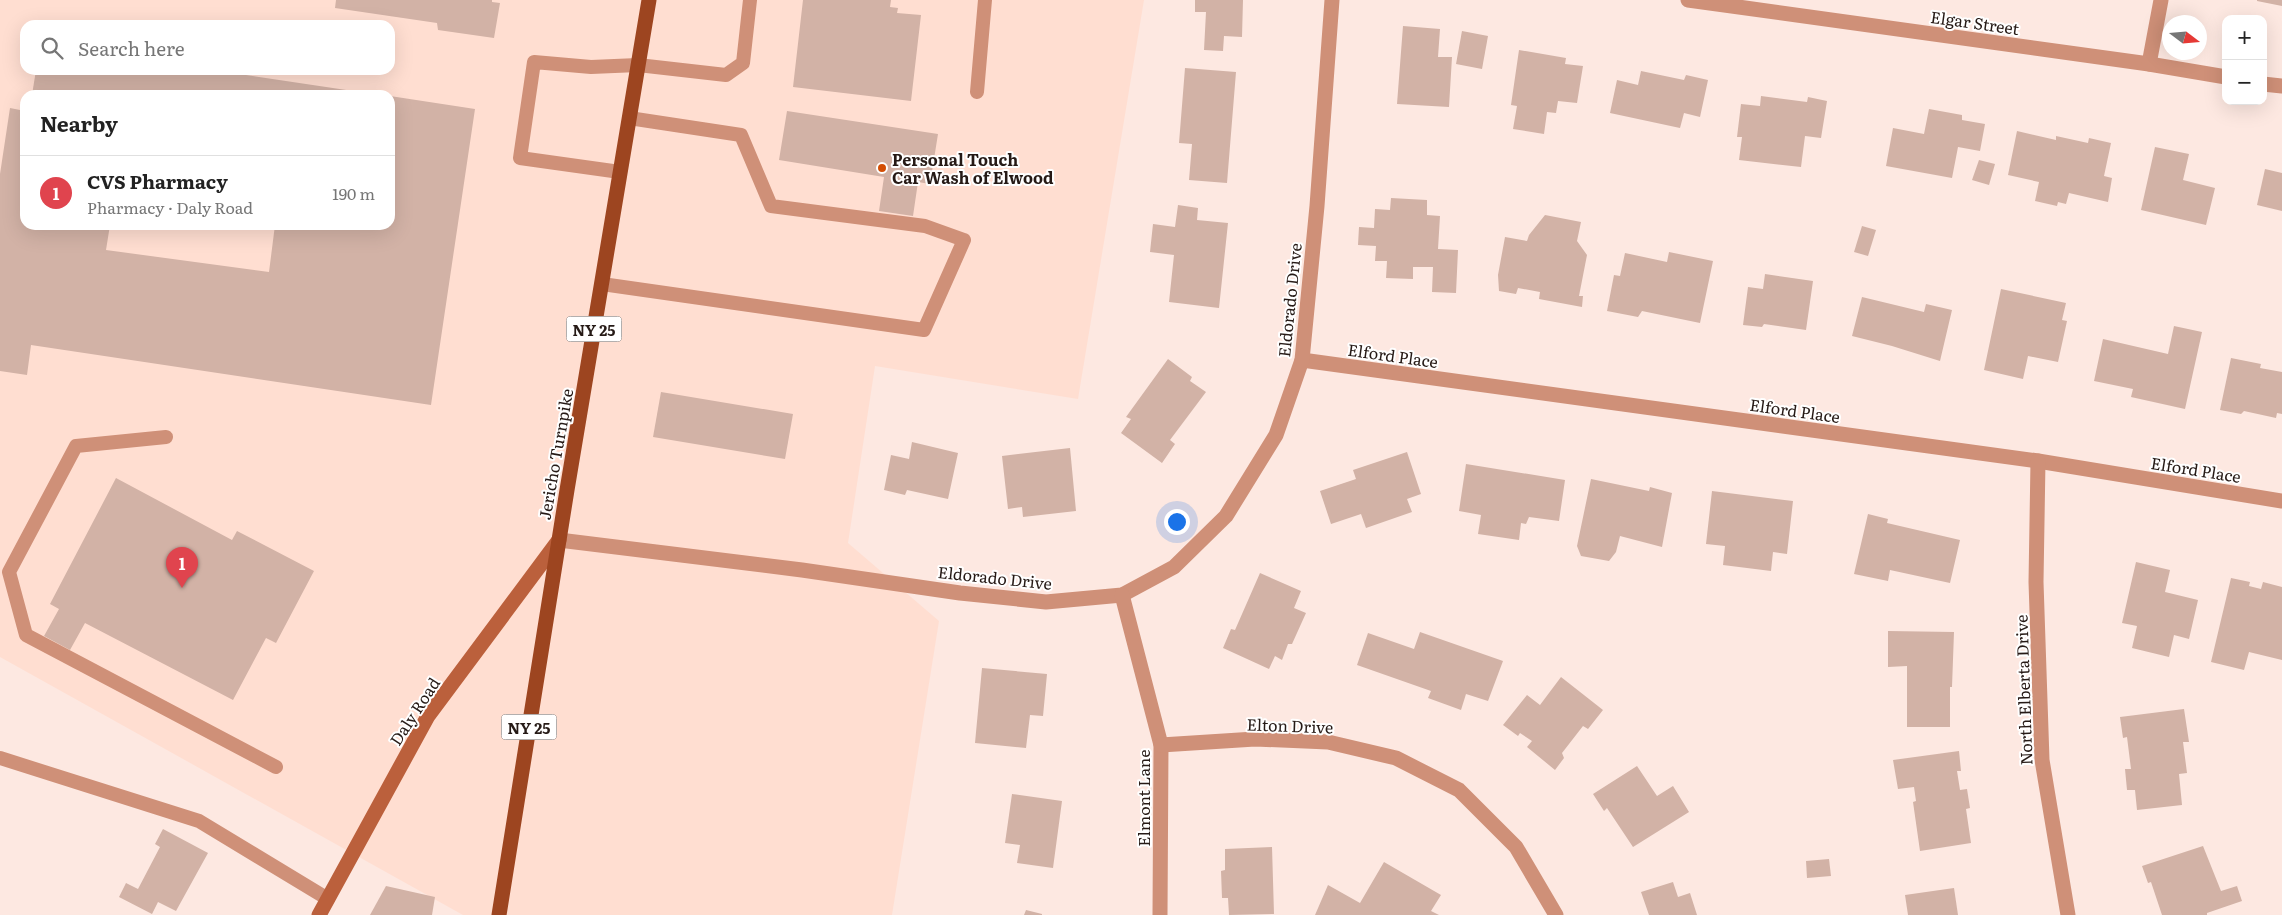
<!DOCTYPE html>
<meta charset="utf-8">
<style>
:root{--surface:#fff;--page:#f6f6f6;--text:#222;--muted:#767676;--line:#e0e0e0;--accent:#d93025}
body{margin:0;font-family:Literata,serif;background:var(--page);color:var(--text)}
.controls{position:absolute;right:15px;top:15px;display:grid;overflow:hidden;border-radius:10px;box-shadow:0 5px 20px #0002}
.controls button{width:45px;height:45px;display:grid;place-items:center;padding:0;border:0;border-bottom:1px solid var(--line);background:var(--surface);color:var(--text);font:25px sans-serif}
.compass{position:absolute;left:2162px;top:15px;width:45px;height:45px;border-radius:50%;background:var(--surface);box-shadow:0 5px 20px #0002;rotate:106deg}
.you{position:absolute;left:1176px;top:521px;width:18px;height:18px;margin:-12px;border:4px solid #fff;border-radius:50%;background:#1a73e8;box-shadow:0 0 0 8px #1a73e833}
.badge{display:grid;place-items:center;width:32px;height:32px;border-radius:50%;background:var(--accent);color:#fff;font-size:16px;font-weight:700}
.pin{position:absolute;translate:-50% -41px;filter:drop-shadow(0 1px 2px #0008)}
.pin::after{content:'';position:absolute;top:26px;width:18px;height:15px;background:inherit;clip-path:polygon(0 0,100% 0,50% 100%)}
.list{margin:0;padding:0;list-style:none}
h2{display:flex;justify-content:space-between;align-items:center;height:65px;margin:0;padding:0 20px;font-size:21px}
h2 small{font-size:16px;font-weight:400;color:var(--muted)}
.list li{display:grid;grid-template-columns:32px 1fr auto;gap:15px;align-items:center;box-sizing:border-box;height:75px;padding:0 20px;border-top:1px solid var(--line)}
.list b{display:block;font-size:19px;white-space:nowrap}
.list p{margin:0;font-size:16px;white-space:nowrap;color:var(--muted)}
.list em{font-size:16px;font-style:normal;color:var(--muted)}
.icon{flex:none;width:28px;height:28px;fill:none;stroke:currentColor;stroke-width:2;stroke-linecap:round;stroke-linejoin:round}
.map{position:relative;flex:none;width:2282px;height:915px;overflow:hidden}
.search{position:absolute;background:var(--surface);box-shadow:0 5px 20px #0002;left:20px;top:20px;width:375px;height:55px;display:flex;align-items:center;gap:12px;box-sizing:border-box;padding:0 18px;border-radius:15px;color:var(--muted);font-size:19px}
.panel{position:absolute;background:var(--surface);box-shadow:0 5px 20px #0002;left:20px;top:90px;width:375px;height:140px;border-radius:15px}
.map>svg:first-child{display:block}
.built{fill:#ffded1;fill-rule:evenodd}
.building{fill:#d2b2a6}
.lines{fill:none;stroke-linecap:round;stroke-linejoin:round}
.lane{stroke:#cf9078;stroke-width:14}
.street{stroke:#cf9078;stroke-width:15}
.secondary{stroke:#bb603c;stroke-width:15}
.primary{stroke:#9d4520;stroke-width:15}
.poi-dot{fill:#d34e05;stroke:#fff;stroke-width:2}
.labels{text-anchor:middle;dominant-baseline:central;stroke-width:4;stroke-linejoin:round;paint-order:stroke}
.shield{fill:#fff;stroke:#675f5c;stroke-width:1}
.shield-label{font-size:15px;font-weight:bold;fill:#261a16}
.street-label{font-size:16px;fill:#261a16;stroke:#fff}
.poi-label{font-size:16px;font-weight:bold;fill:#261a16;stroke:#fff;text-anchor:start}
</style>
<div class="map">
<svg width="2282" height="915" viewBox="0 0 2282 915">
<rect width="100%" height="100%" fill="#fde8e1"/>
<path class="built" d="M0,0H1144L1078,399L875,366L848,543L939,621L892,915H463L0,657ZM25,25H390V70H25ZM25,95H390V225H25Z"/>
<g class="building">
<polygon points="336,0 492,0 492,2 500,3 494,38 438,30 437,23 335,8"/>
<polygon points="803,0 891,0 890,7 898,8 897,13 921,15 911,101 793,87"/>
<polygon points="1195,0 1243,0 1242,37 1224,36 1223,51 1204,50 1206,12 1195,12"/>
<polygon points="2257,0 2282,0 2282,6 2257,1"/>
<polygon points="1403,26 1440,29 1438,57 1452,57 1449,107 1397,104"/>
<polygon points="1462,31 1488,36 1482,69 1456,64"/>
<polygon points="1519,50 1566,58 1565,64 1583,66 1577,103 1558,101 1556,113 1547,112 1544,134 1513,129 1517,106 1511,105"/>
<polygon points="1185,68 1236,72 1227,183 1189,180 1192,144 1179,143"/>
<polygon points="36,70 213,70 373,94 32,95"/>
<polygon points="1641,71 1684,80 1686,75 1708,80 1700,117 1684,113 1680,128 1610,113 1617,80 1638,85"/>
<polygon points="390,96 475,109 431,405 31,345 27,375 0,371 0,174 10,108 25,111 25,225 110,225 106,250 269,272 275,225 390,225"/>
<polygon points="1761,96 1807,102 1808,97 1827,101 1821,138 1805,136 1801,167 1739,160 1742,137 1737,137 1741,104 1760,106"/>
<polygon points="1929,109 1962,115 1962,120 1985,124 1980,151 1958,147 1952,178 1886,166 1893,128 1924,134"/>
<polygon points="787,111 938,134 930,184 918,182 913,216 879,211 884,177 779,160"/>
<polygon points="2017,131 2056,140 2056,136 2088,143 2089,138 2111,143 2104,176 2112,178 2108,202 2069,193 2066,204 2058,202 2057,206 2035,201 2039,182 2008,175"/>
<polygon points="2155,147 2189,154 2183,180 2215,188 2206,225 2141,210"/>
<polygon points="1979,160 1995,164 1989,185 1972,180"/>
<polygon points="2265,169 2282,173 2282,211 2257,205"/>
<polygon points="1391,198 1427,200 1427,215 1440,216 1438,249 1458,250 1456,293 1432,292 1433,267 1413,267 1413,279 1386,278 1387,261 1375,261 1376,246 1358,245 1359,227 1374,228 1375,209 1390,210"/>
<polygon points="1178,205 1198,208 1197,220 1228,223 1219,308 1169,302 1174,255 1150,252 1153,224 1175,227"/>
<polygon points="1545,215 1581,222 1577,241 1587,255 1579,296 1583,296 1582,307 1539,299 1540,292 1518,288 1516,294 1499,291 1498,275 1505,237 1527,241 1529,235"/>
<polygon points="1862,226 1876,230 1868,256 1854,252"/>
<polygon points="1669,252 1713,261 1700,323 1642,311 1638,317 1607,311 1614,275 1620,276 1625,253 1667,262"/>
<polygon points="1765,274 1813,281 1806,330 1764,324 1762,327 1743,325 1748,287 1763,289"/>
<polygon points="2001,289 2066,303 2062,320 2067,321 2058,362 2028,356 2023,379 1984,370"/>
<polygon points="1862,297 1924,312 1926,304 1952,310 1940,361 1892,346 1852,336"/>
<polygon points="2174,326 2202,332 2185,409 2131,397 2133,389 2094,381 2103,339 2168,354"/>
<polygon points="2231,358 2261,364 2260,368 2282,372 2282,414 2277,413 2276,418 2244,411 2241,414 2220,410"/>
<polygon points="1168,359 1192,377 1190,381 1206,392 1170,440 1175,444 1162,463 1121,433 1131,419 1126,417"/>
<polygon points="661,392 793,414 785,459 653,437"/>
<polygon points="912,442 958,453 948,499 907,490 905,495 884,490 891,455 909,459"/>
<polygon points="1070,448 1076,511 1023,517 1022,507 1008,509 1002,456"/>
<polygon points="1407,452 1421,494 1407,499 1412,512 1366,528 1361,514 1331,524 1320,491 1356,479 1353,470"/>
<polygon points="1466,464 1565,480 1559,521 1529,517 1526,524 1521,523 1519,540 1478,534 1481,515 1459,511"/>
<polygon points="116,478 232,540 237,531 314,571 276,643 266,638 233,700 85,623 70,650 44,636 59,609 50,604"/>
<polygon points="1591,479 1649,491 1650,487 1672,493 1662,547 1620,536 1616,552 1609,561 1581,556 1577,546"/>
<polygon points="1712,491 1793,501 1787,554 1773,552 1771,571 1723,565 1725,546 1706,544"/>
<polygon points="1868,514 1888,519 1887,523 1960,540 1950,583 1890,570 1888,581 1854,574"/>
<polygon points="2136,562 2170,570 2165,592 2198,600 2189,639 2174,635 2169,657 2132,648 2137,626 2122,623"/>
<polygon points="1260,573 1301,591 1294,608 1306,613 1292,644 1288,644 1282,660 1275,656 1269,669 1223,648 1231,629 1235,630"/>
<polygon points="2231,578 2250,582 2249,586 2261,589 2263,582 2282,587 2282,660 2249,652 2244,670 2211,662"/>
<polygon points="1888,631 1954,632 1952,687 1950,687 1950,727 1907,727 1907,666 1888,667"/>
<polygon points="1420,632 1503,661 1488,701 1466,694 1461,710 1428,698 1431,691 1357,665 1368,633 1414,649"/>
<polygon points="982,668 1047,674 1043,716 1030,715 1026,748 975,743"/>
<polygon points="1561,677 1603,710 1588,729 1583,726 1562,753 1564,758 1555,770 1527,747 1532,741 1520,733 1518,736 1503,725 1527,695 1540,705"/>
<polygon points="2184,709 2189,742 2183,742 2187,773 2179,774 2182,805 2137,810 2135,790 2127,790 2125,769 2131,769 2127,737 2123,738 2120,717"/>
<polygon points="1959,751 1961,771 1957,771 1960,790 1967,789 1970,808 1966,809 1971,843 1920,851 1913,802 1916,801 1914,787 1898,789 1893,760"/>
<polygon points="1637,766 1657,796 1673,786 1689,812 1633,847 1607,808 1604,811 1593,794"/>
<polygon points="1012,794 1062,801 1053,868 1017,863 1020,845 1005,843"/>
<polygon points="163,829 208,853 176,911 158,902 152,914 119,897 126,883 138,889 160,847 155,844"/>
<polygon points="2203,846 2221,891 2237,886 2242,901 2207,913 2207,915 2162,915 2151,882 2148,883 2142,866"/>
<polygon points="1272,847 1274,914 1229,915 1228,898 1222,898 1221,871 1225,870 1225,849"/>
<polygon points="1829,859 1831,876 1807,878 1806,861"/>
<polygon points="1384,862 1441,895 1431,911 1439,915 1315,915 1328,885 1360,903"/>
<polygon points="1673,882 1678,897 1690,893 1697,915 1649,915 1641,892"/>
<polygon points="386,886 435,897 432,915 370,915"/>
<polygon points="1954,888 1958,915 1908,915 1905,895"/>
<polygon points="1026,910 1042,914 1042,915 1024,915"/>
</g>
<g class="lines">
<g class="lane">
<polyline points="977,92 985,0"/>
<polyline points="620,172 520,158 534,62 591,67 638,65 726,75 743,63 750,0"/>
<polyline points="602,284 924,330 964,240 925,226 771,206 741,135 629,118"/>
<polyline points="166,437 76,446 9,572 26,635 276,767"/>
<polyline points="0,758 199,821 328,899"/>
</g>
<g class="street">
<polyline points="1688,0 2149,64 2226,77"/>
<polyline points="2149,64 2161,0"/>
<polyline points="2263,84 2282,86"/>
<polyline points="1302,360 2038,461 2282,501"/>
<polyline points="2038,461 2036,582 2042,760 2068,915"/>
<polyline points="559,540 802,570 960,593 1046,602 1122,595 1174,567 1226,516 1276,435 1302,360 1317,206 1332,0"/>
<polyline points="1122,595 1161,745 1160,915"/>
<polyline points="1161,745 1255,739 1328,742 1396,758 1459,790 1516,847 1556,915"/>
</g>
<polyline class="secondary" points="319,915 428,716 559,540"/>
<polyline class="primary" points="499,915 567,490 649,0"/>
</g>
<circle class="poi-dot" cx="882" cy="168" r="5"/>
<g class="labels">
<g class="shield">
<rect x="566.5" y="316.5" width="55" height="25" rx="4"/>
<rect x="501.5" y="714.5" width="55" height="25" rx="4"/>
</g>
<g class="shield-label">
<text x="594" y="329">NY 25</text>
<text x="529" y="727">NY 25</text>
</g>
<g class="street-label">
<text transform="translate(1975 22) rotate(8)">Elgar Street</text>
<text transform="translate(1289 300) rotate(-84)">Eldorado Drive</text>
<text transform="translate(1393 355) rotate(8)">Elford Place</text>
<text transform="translate(1795 410) rotate(8)">Elford Place</text>
<text transform="translate(555 454) rotate(-80)">Jericho Turnpike</text>
<text transform="translate(2196 469) rotate(9)">Elford Place</text>
<text transform="translate(995 577) rotate(6)">Eldorado Drive</text>
<text transform="translate(2023 690) rotate(-92)">North Elberta Drive</text>
<text transform="translate(414 711) rotate(-57)">Daly Road</text>
<text transform="translate(1290 725) rotate(2)">Elton Drive</text>
<text transform="translate(1143 798) rotate(-90)">Elmont Lane</text>
</g>
<g class="poi-label">
<text x="892" y="159">Personal Touch<tspan x="892" dy="18">Car Wash of Elwood</tspan></text>
</g>
</g>
</svg>
<div class="controls">
<button>+</button>
<button>−</button>
</div>
<svg class="compass" viewBox="-18 -18 36 36"><path d="M0-13l5 13h-10z" fill="#e53935"/><path d="M0 13l5-13h-10z" fill="#767676"/></svg>
<div class="you"></div>
<div class="pin badge" style="left:182px;top:588px;background:#e0444e">1</div>
<div class="search"><svg class="icon" aria-label="search" viewBox="0 0 24 24"><circle cx="10" cy="10" r="6"/><path d="M15 15l6 6"/></svg>Search here</div>
<section class="panel">
<h2>Nearby<small></small></h2>
<ul class="list">
<li><span class="badge" style="background:#e0444e">1</span><div><b>CVS Pharmacy</b><p>Pharmacy · Daly Road</p></div><em>190 m</em></li>
</ul>
</section>
</div>
